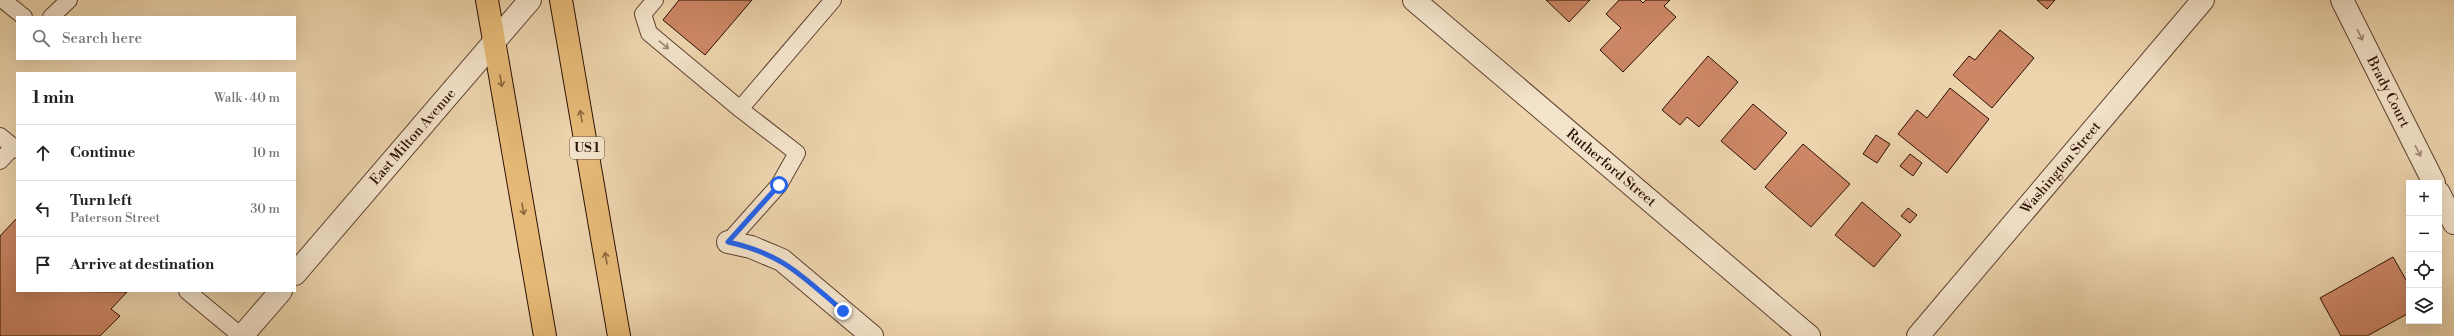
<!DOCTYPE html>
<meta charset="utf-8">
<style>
:root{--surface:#fff;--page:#f2f2f2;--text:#202124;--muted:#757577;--line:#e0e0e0}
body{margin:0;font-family:"Libre Bodoni",serif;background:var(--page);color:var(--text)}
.controls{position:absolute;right:12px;bottom:12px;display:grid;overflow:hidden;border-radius:0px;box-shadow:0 4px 16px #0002}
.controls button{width:36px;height:36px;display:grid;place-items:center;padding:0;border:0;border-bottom:1px solid var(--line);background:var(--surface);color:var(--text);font:20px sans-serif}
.stop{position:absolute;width:12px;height:12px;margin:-9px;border:3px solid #2563eb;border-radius:50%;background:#fff}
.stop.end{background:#2563eb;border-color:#fff;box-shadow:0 1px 4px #0008}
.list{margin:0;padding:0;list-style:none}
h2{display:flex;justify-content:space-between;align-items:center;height:52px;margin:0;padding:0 16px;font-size:17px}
h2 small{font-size:13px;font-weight:400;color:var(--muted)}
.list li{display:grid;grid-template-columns:26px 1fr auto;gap:12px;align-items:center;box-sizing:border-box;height:56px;padding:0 16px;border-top:1px solid var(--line)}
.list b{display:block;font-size:15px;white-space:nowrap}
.list p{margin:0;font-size:13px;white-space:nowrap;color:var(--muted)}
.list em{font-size:13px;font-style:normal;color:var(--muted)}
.icon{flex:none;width:22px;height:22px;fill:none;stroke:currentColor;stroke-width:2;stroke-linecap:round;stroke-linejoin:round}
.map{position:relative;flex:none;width:2454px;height:336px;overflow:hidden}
.search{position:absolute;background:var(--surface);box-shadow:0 4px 16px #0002;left:16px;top:16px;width:280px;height:44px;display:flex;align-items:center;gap:10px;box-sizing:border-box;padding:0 14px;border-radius:0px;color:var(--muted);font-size:15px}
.panel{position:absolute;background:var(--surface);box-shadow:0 4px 16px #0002;left:16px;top:72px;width:280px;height:220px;border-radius:0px}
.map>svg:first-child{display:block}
.building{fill:#cd8766;stroke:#2d1005}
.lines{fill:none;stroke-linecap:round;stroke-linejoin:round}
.service-casing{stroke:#5d412f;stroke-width:18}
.minor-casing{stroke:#5d412f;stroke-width:24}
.trunk-casing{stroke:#2d1005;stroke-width:24}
.service{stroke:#f3e3ca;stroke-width:16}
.minor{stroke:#f3e3ca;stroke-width:22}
.trunk{stroke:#e6ba76;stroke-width:22}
.oneway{stroke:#9a8471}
.oneway2{stroke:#8a653e}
.route{stroke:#2563eb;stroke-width:5}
.labels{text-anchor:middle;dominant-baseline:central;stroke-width:3;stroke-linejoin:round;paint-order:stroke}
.shield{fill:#f3e3ca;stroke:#684f40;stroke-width:1}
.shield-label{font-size:13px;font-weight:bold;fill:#2d1005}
.street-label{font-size:14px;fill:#2d1005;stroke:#f3e3ca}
</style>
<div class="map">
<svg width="2454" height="336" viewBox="0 0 2454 336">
<rect width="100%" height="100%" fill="#edd4ad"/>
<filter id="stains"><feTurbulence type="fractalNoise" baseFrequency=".005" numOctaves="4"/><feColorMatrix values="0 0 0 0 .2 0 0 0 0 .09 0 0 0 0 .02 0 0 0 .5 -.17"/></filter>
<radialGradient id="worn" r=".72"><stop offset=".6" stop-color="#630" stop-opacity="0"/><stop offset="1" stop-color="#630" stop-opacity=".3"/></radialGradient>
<g class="building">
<polygon points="679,0 752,0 705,55 663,20"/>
<polygon points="1546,0 1590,0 1569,22"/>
<polygon points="1619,0 1640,0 1643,3 1646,0 1670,0 1664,6 1676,17 1623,72 1600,50 1621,28 1606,14"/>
<polygon points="2037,0 2055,0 2047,9"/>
<polygon points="2000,30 2034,58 1992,108 1953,75 1969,56 1975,60"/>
<polygon points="1708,56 1738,82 1699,127 1687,117 1680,125 1662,110"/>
<polygon points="1950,88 1989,119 1947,173 1898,134 1917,110 1927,118"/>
<polygon points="1753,104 1787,133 1755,170 1721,141"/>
<polygon points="1876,135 1890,144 1877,163 1863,154"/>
<polygon points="1803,144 1850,184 1811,227 1765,187"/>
<polygon points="1910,154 1922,163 1913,176 1900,166"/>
<polygon points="1862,202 1901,235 1874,267 1835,235"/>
<polygon points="1908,208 1917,215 1910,223 1901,216"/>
<polygon points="17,218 17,291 127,292 111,309 120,316 100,336 0,336 0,236"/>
<polygon points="2393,257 2409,285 2409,313 2367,336 2341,336 2320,298"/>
</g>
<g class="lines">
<defs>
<g id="service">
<polyline points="3,0 24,17"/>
<polyline points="655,0 643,14 649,33 740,109"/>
<polyline points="51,17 69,0"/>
<polyline points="0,136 17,150"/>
<polyline points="0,161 13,147"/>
<polyline points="728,242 779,185 797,153 740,109 833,0"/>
<polyline points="187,291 241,336"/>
</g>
<g id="minor">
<polyline points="1414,0 1809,336"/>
<polyline points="2342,0 2434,183"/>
<polyline points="2439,193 2454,223"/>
<polyline points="728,242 751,247 782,260 872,336"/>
<polyline points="295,274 530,0"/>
<polyline points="242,336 281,291"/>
<polyline points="1918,336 2203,0"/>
</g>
<g id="trunk">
<polyline points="487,0 545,336"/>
<polyline points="561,0 619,336"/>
</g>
</defs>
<use href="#service" class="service-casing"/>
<use href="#minor" class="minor-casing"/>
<use href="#trunk" class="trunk-casing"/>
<use href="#service" class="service"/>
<use href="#minor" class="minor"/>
<use href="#trunk" class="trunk"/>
</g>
<defs><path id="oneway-shaft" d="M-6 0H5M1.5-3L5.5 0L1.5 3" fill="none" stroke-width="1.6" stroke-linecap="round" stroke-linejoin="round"/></defs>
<g class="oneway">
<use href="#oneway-shaft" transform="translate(2360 35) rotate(63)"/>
<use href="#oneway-shaft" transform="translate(664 45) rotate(40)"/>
<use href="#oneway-shaft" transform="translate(2418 151) rotate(63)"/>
</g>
<g class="oneway2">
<use href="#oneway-shaft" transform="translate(501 81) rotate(80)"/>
<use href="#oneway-shaft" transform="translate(581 116) rotate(-100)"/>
<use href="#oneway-shaft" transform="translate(523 209) rotate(80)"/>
<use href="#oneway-shaft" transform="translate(606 258) rotate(-100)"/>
</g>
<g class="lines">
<path class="route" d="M779,185L728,242C783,254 802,276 843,311"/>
</g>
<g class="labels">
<rect class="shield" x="570" y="137" width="34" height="22" rx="3"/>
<g class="shield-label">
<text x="587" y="148">US 1</text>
</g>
<g class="street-label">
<text transform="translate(2388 92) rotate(63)">Brady Court</text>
<text transform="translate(413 137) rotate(-49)">East Milton Avenue</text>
<text transform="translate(1611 168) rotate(40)">Rutherford Street</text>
<text transform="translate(2061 168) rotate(-50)">Washington Street</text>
</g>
</g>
<rect width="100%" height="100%" filter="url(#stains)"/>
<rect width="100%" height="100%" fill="url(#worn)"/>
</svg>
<div class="controls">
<button>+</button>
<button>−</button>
<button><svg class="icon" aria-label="locate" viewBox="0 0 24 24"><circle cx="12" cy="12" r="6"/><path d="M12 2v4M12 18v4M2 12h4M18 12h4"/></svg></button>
<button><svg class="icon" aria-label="layers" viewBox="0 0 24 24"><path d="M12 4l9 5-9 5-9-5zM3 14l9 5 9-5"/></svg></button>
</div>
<div class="stop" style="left:779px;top:185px"></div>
<div class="stop end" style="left:843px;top:311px"></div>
<div class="search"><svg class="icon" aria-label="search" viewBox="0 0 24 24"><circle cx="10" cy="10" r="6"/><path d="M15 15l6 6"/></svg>Search here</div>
<section class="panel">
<h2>1 min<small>Walk · 40 m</small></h2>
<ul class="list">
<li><svg class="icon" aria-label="ahead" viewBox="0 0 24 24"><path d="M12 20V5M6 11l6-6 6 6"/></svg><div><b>Continue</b></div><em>10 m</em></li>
<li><svg class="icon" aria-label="left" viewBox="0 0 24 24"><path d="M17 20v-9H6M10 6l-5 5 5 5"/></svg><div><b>Turn left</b><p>Paterson Street</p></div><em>30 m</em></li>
<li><svg class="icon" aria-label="arrive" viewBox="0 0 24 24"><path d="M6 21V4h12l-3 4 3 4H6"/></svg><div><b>Arrive at destination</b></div></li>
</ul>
</section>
</div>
